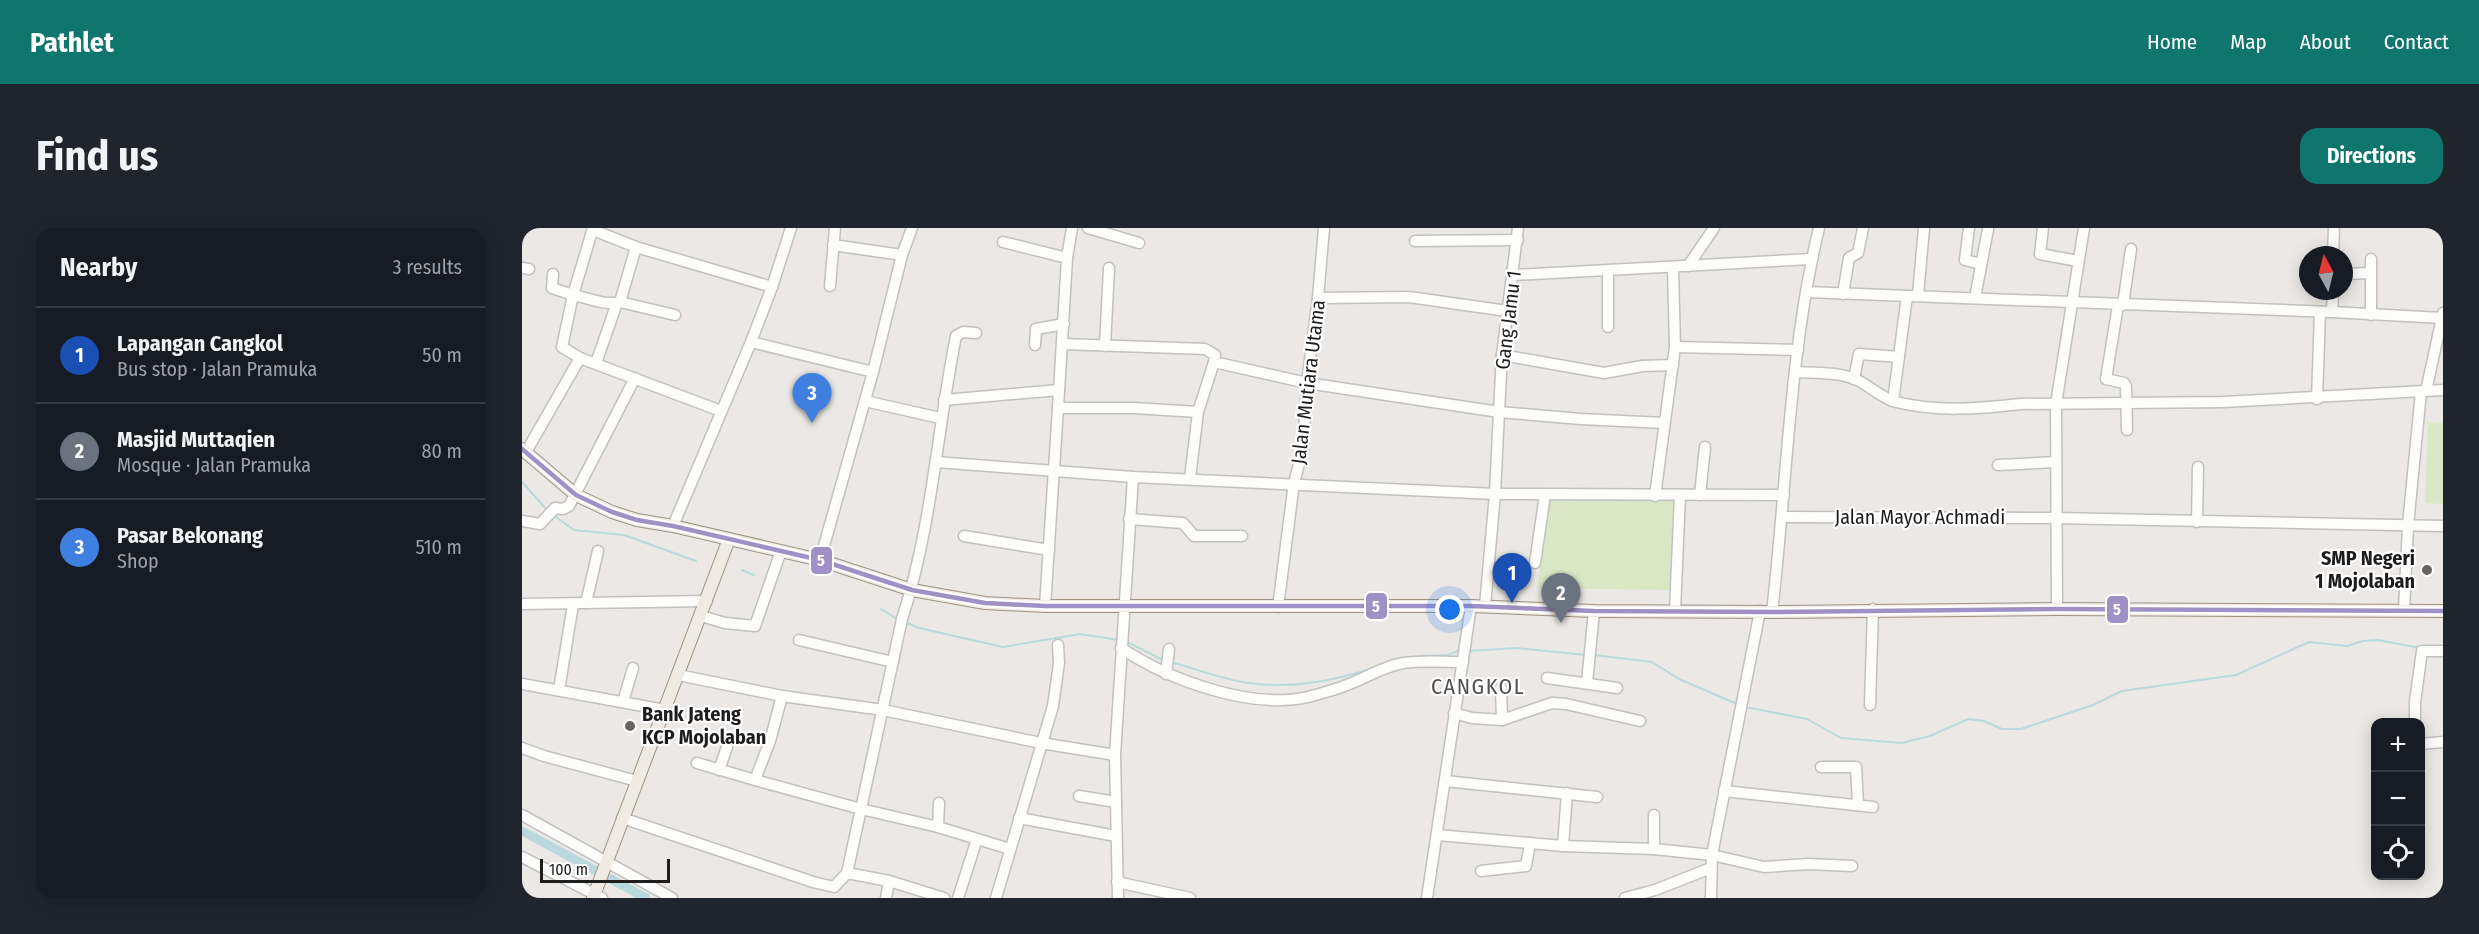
<!DOCTYPE html>
<meta charset="utf-8">
<style>
:root{--surface:#171b24;--page:#20242c;--text:#f1f3f6;--muted:#9ea1a6;--line:#363941;--accent:#0f766e}
body{margin:0;font-family:"Fira Sans Condensed",sans-serif;background:var(--page);color:var(--text)}
.controls{position:absolute;right:18px;bottom:18px;display:grid;overflow:hidden;border-radius:12px;box-shadow:0 3px 15px #0003}
.controls button{width:54px;height:54px;display:grid;place-items:center;padding:0;border:0;border-bottom:2px solid var(--line);background:var(--surface);color:var(--text);font:30px sans-serif}
.compass{position:absolute;left:1777px;top:18px;width:54px;height:54px;border-radius:50%;background:var(--surface);box-shadow:0 3px 15px #0003;rotate:353deg}
.scale{position:absolute;left:18px;bottom:15px;width:130px;box-sizing:border-box;padding-left:6px;border:3px solid #1d1d1d;border-top:0;font-size:16px;line-height:21px;white-space:nowrap;color:#1d1d1d;-webkit-text-stroke:4px #fff;paint-order:stroke}
.you{position:absolute;left:928px;top:382px;width:21px;height:21px;margin:-15px;border:4px solid #fff;border-radius:50%;background:#1a73e8;box-shadow:0 0 0 9px #1a73e833}
.badge{display:grid;place-items:center;width:39px;height:39px;border-radius:50%;background:var(--accent);color:#fff;font-size:20px;font-weight:700}
.pin{position:absolute;translate:-50% -50px;filter:drop-shadow(0 2px 3px #0008)}
.pin::after{content:'';position:absolute;top:32px;width:21px;height:18px;background:inherit;clip-path:polygon(0 0,100% 0,50% 100%)}
.list{margin:0;padding:0;list-style:none}
h2{display:flex;justify-content:space-between;align-items:center;height:78px;margin:0;padding:0 24px;font-size:26px}
h2 small{font-size:20px;font-weight:400;color:var(--muted)}
.list li{display:grid;grid-template-columns:39px 1fr auto;gap:18px;align-items:center;box-sizing:border-box;height:96px;padding:0 24px;border-top:2px solid var(--line)}
.list b{display:block;font-size:22px;white-space:nowrap}
.list p{margin:0;font-size:20px;white-space:nowrap;color:var(--muted)}
.list em{font-size:20px;font-style:normal;color:var(--muted)}
.icon{flex:none;width:33px;height:33px;fill:none;stroke:currentColor;stroke-width:2;stroke-linecap:round;stroke-linejoin:round}
.map{position:relative;flex:none;width:1921px;height:670px;overflow:hidden;border-radius:18px}
header{display:flex;align-items:center;gap:36px;box-sizing:border-box;height:84px;padding:0 30px;background:var(--accent);color:#fff}
header strong{font-size:28px}
nav{display:flex;gap:33px;margin-inline-start:auto;font-size:21px}
.intro{display:flex;align-items:center;justify-content:space-between;box-sizing:border-box;height:144px;padding:0 36px}
h1{margin:0;font-size:42px}
.button{padding:15px 27px;border-radius:18px;background:var(--accent);color:#fff;font-size:21px;font-weight:700}
main{display:flex;gap:36px;padding:0 36px}
aside{flex:1;background:var(--surface);border-radius:18px;box-shadow:0 3px 15px #0003}
.map>svg:first-child{display:block}
.grass{fill:#dae7c4}
.lines{fill:none;stroke-linecap:round;stroke-linejoin:round}
.stream{stroke:#b9d9dd;stroke-width:2}
.canal{stroke:#b9d9dd;stroke-width:9}
.minor-casing{stroke:#c2c1c0;stroke-width:13}
.major-casing{stroke:#a09383;stroke-width:14}
.minor{stroke:#fcfcfb;stroke-width:10}
.major{stroke:#efeae4;stroke-width:12}
.bus-1-casing{stroke:#fff;stroke-width:9}
.bus-1{stroke:#9f91c5;stroke-width:4.5}
.poi-dot{fill:#656463;stroke:#fff;stroke-width:2}
.labels{text-anchor:middle;dominant-baseline:central;stroke-width:4.5;stroke-linejoin:round;paint-order:stroke}
.street-label{font-size:20px;fill:#1d1d1d;stroke:#fff}
.poi-label{font-size:20px;font-weight:bold;fill:#1d1d1d;stroke:#fff;text-anchor:end}
.quarter-label{font-size:22px;letter-spacing:1.5px;fill:#505050;stroke:#fff}
.line-badge{stroke:#fff;stroke-width:2}
.badge-label{font-size:16px;text-anchor:middle;font-weight:bold;fill:#fff}
</style>
<header>
<strong>Pathlet</strong>
<nav><a>Home</a><a>Map</a><a>About</a><a>Contact</a></nav>
</header>
<div class="intro"><h1>Find us</h1><a class="button">Directions</a></div>
<main>
<aside>
<h2>Nearby<small>3 results</small></h2>
<ul class="list">
<li><span class="badge" style="background:#1a4fb4">1</span><div><b>Lapangan Cangkol</b><p>Bus stop · Jalan Pramuka</p></div><em>50 m</em></li>
<li><span class="badge" style="background:#6b7280">2</span><div><b>Masjid Muttaqien</b><p>Mosque · Jalan Pramuka</p></div><em>80 m</em></li>
<li><span class="badge" style="background:#3f7fe0">3</span><div><b>Pasar Bekonang</b><p>Shop</p></div><em>510 m</em></li>
</ul>
</aside>
<div class="map">
<svg width="1921" height="670" viewBox="0 0 1921 670">
<rect width="100%" height="100%" fill="#ebe8e5"/>
<g class="grass">
<polygon points="1906,194 1921,195 1921,276 1903,275"/>
<polygon points="1154,271 1148,362 1015,360 1028,272"/>
</g>
<g class="lines">
<g class="stream">
<polyline points="0,254 26,283"/>
<polyline points="31,287 52,302 102,307 174,333"/>
<polyline points="220,342 232,347"/>
<polyline points="359,381 375,391"/>
<polyline points="383,394 397,400 481,419 558,406 597,412"/>
<polyline points="603,413 641,432"/>
<polyline points="947,423 995,420 1064,427"/>
<polyline points="1072,427 1130,434 1157,451 1215,476"/>
<polyline points="900,428 926,427 938,422"/>
<path d="M649,434C674,441 700,451 726,455C771,461 812,453 854,439"/>
<polyline points="1223,479 1285,491 1319,510 1380,515 1408,508 1446,491 1462,493 1480,501 1499,501 1571,477 1600,463 1714,447 1787,414 1825,418 1841,413 1856,412 1892,419 1900,418"/>
</g>
<polyline class="canal" points="0,603 124,670"/>
<defs>
<g id="minor">
<polyline points="566,0 617,15"/>
<polyline points="996,0 980,127 977,184 1059,191 1142,195"/>
<polyline points="1447,0 1443,32 1459,36"/>
<polyline points="1521,0 1518,26 1556,33"/>
<polyline points="71,2 114,19 250,59 269,0"/>
<polyline points="893,13 996,12"/>
<polyline points="481,14 545,30"/>
<polyline points="311,17 380,27"/>
<path d="M114,19L98,74C84,78 66,70 51,67L40,119L58,130L199,183"/>
<polyline points="1811,27 1812,0"/>
<polyline points="1849,31 1849,87"/>
<polyline points="1166,38 1192,0"/>
<polyline points="0,40 7,41"/>
<polyline points="1086,43 1086,99"/>
<polyline points="31,46 30,60 51,67 71,0"/>
<polyline points="1822,46 1849,45"/>
<polyline points="991,47 1289,31"/>
<polyline points="308,58 313,0"/>
<polyline points="250,59 229,114 351,144"/>
<polyline points="1284,64 1810,84 1920,90"/>
<polyline points="1321,66 1327,30 1336,25 1341,0"/>
<polyline points="1396,67 1402,0"/>
<polyline points="796,70 887,69 985,83"/>
<polyline points="1453,70 1466,1"/>
<polyline points="98,74 153,87"/>
<polyline points="1596,77 1584,151 1602,155 1604,158 1605,202"/>
<polyline points="1601,77 1609,21"/>
<polyline points="1810,84 1811,63"/>
<path d="M454,105L441,104L434,108C415,202 410,299 380,391L339,581L416,599L488,621"/>
<polyline points="541,116 683,121 693,127 692,134 676,184"/>
<polyline points="513,117 514,101 542,96"/>
<polyline points="583,118 587,40"/>
<polyline points="1153,119 1276,122"/>
<polyline points="980,127 1082,145 1120,138 1151,137"/>
<polyline points="692,134 785,155 977,184 973,266 963,378"/>
<polyline points="74,135 95,75"/>
<path d="M1273,144C1292,145 1315,144 1333,151C1347,157 1359,170 1374,174C1415,184 1456,181 1498,176L1701,174L1921,162"/>
<polyline points="1332,151 1337,126 1377,129"/>
<polyline points="1904,163 1921,85"/>
<polyline points="1795,171 1798,84"/>
<polyline points="422,172 537,162"/>
<polyline points="343,173 418,190"/>
<polyline points="1371,173 1385,68"/>
<polyline points="536,180 545,30 550,0"/>
<polyline points="4,224 58,130"/>
<polyline points="414,234 611,249 973,266 1262,267"/>
<polyline points="1476,237 1534,234"/>
<polyline points="1178,267 1183,219"/>
<polyline points="1133,268 1153,119 1151,40"/>
<polyline points="1261,289 1534,290 1921,298"/>
<polyline points="607,291 661,295 672,308 720,308"/>
<polyline points="0,293 18,296 33,280 41,281 47,278 113,150"/>
<polyline points="1675,294 1676,239"/>
<polyline points="151,298 229,114"/>
<polyline points="442,308 527,322"/>
<polyline points="298,332 351,144 380,27 390,0"/>
<polyline points="1013,335 1023,267"/>
<polyline points="64,375 76,323"/>
<polyline points="0,376 185,373"/>
<polyline points="523,378 536,180 612,180 676,184 668,250"/>
<polyline points="756,379 772,255 781,221 785,155 796,70 802,0"/>
<polyline points="1535,381 1534,176 1562,0"/>
<polyline points="1153,383 1158,267"/>
<polyline points="1882,383 1886,297 1899,164"/>
<path d="M1250,384C1265,256 1267,125 1297,0"/>
<polyline points="179,388 203,395 233,398 259,323"/>
<polyline points="277,412 371,434"/>
<path d="M599,420C647,452 729,482 786,469C801,465 816,461 830,455C847,448 863,438 881,435C901,432 921,434 941,434"/>
<polyline points="644,446 647,421"/>
<polyline points="156,447 260,468 361,482 519,515 593,527"/>
<polyline points="1025,450 1095,460"/>
<polyline points="1065,455 1072,383"/>
<polyline points="0,456 143,482"/>
<polyline points="979,460 980,492"/>
<polyline points="37,462 51,377"/>
<polyline points="101,474 111,440"/>
<polyline points="1348,477 1351,381"/>
<polyline points="932,485 950,490 980,492 1030,475 1044,476 1118,493"/>
<polyline points="1893,494 1893,474 1900,423 1921,423"/>
<polyline points="1898,516 1921,514"/>
<polyline points="0,520 22,528 115,553"/>
<polyline points="175,535 233,552"/>
<polyline points="1299,539 1334,539 1336,577"/>
<polyline points="197,542 205,519"/>
<polyline points="923,553 1075,569"/>
<polyline points="1202,563 1351,579"/>
<polyline points="557,568 594,574"/>
<polyline points="0,587 150,670"/>
<polyline points="100,590 291,654 312,659 325,645 339,581 233,552 248,513 260,468"/>
<polyline points="497,590 594,608"/>
<polyline points="416,599 417,575"/>
<polyline points="915,607 1041,618 1132,621 1190,627 1242,639 1286,636 1330,638"/>
<polyline points="1041,618 1045,565"/>
<polyline points="1132,621 1132,587"/>
<polyline points="0,629 80,670"/>
<polyline points="959,643 1004,638 1008,615"/>
<polyline points="325,645 367,653 422,670"/>
<polyline points="595,654 668,670"/>
<polyline points="364,670 367,653"/>
<polyline points="436,670 455,611"/>
<polyline points="474,670 531,478 537,435 536,417"/>
<polyline points="596,670 593,527 611,249"/>
<polyline points="905,670 949,378"/>
<polyline points="1103,670 1133,662 1189,640"/>
<polyline points="1189,670 1190,627 1238,383"/>
</g>
<g id="major">
<polyline points="0,221 54,267 90,284 115,292 151,298 298,332 390,362 463,375 523,378 949,378 1072,383 1250,384 1535,381 1921,383"/>
<polyline points="71,670 207,311"/>
</g>
</defs>
<use href="#minor" class="minor-casing"/>
<use href="#major" class="major-casing"/>
<use href="#minor" class="minor"/>
<use href="#major" class="major"/>
<defs>
<polyline id="bus-1" points="0,221 54,267 90,284 115,292 151,298 298,332 390,362 463,375 523,378 949,378 1072,383 1250,384 1535,381 1921,383"/>
</defs>
<use href="#bus-1" class="bus-1-casing"/>
<use href="#bus-1" class="bus-1"/>
</g>
<g class="poi-dot">
<circle cx="1905" cy="342" r="6"/>
<circle cx="108" cy="498" r="6"/>
</g>
<g class="labels">
<g class="street-label">
<text transform="translate(986 92) rotate(-83)">Gang Jamu 1</text>
<text transform="translate(786 154) rotate(-83)">Jalan Mutiara Utama</text>
<text x="1398" y="289">Jalan Mayor Achmadi</text>
</g>
<g class="poi-label">
<text x="1893" y="330">SMP Negeri<tspan x="1893" dy="23">1 Mojolaban</tspan></text>
<text x="120" y="486" text-anchor="start">Bank Jateng<tspan x="120" dy="23">KCP Mojolaban</tspan></text>
</g>
<g class="quarter-label">
<text x="956" y="458">CANGKOL</text>
</g>
</g>
<g class="line-badge">
<rect x="288" y="318" width="23" height="29" rx="6" fill="#9f91c5"/>
<rect x="843" y="364" width="23" height="28" rx="6" fill="#9f91c5"/>
<rect x="1584" y="367" width="23" height="29" rx="6" fill="#9f91c5"/>
</g>
<g class="badge-label">
<text x="299" y="338">5</text>
<text x="854" y="384">5</text>
<text x="1595" y="387">5</text>
</g>
</svg>
<div class="controls">
<button>+</button>
<button>−</button>
<button><svg class="icon" aria-label="locate" viewBox="0 0 24 24"><circle cx="12" cy="12" r="6"/><path d="M12 2v4M12 18v4M2 12h4M18 12h4"/></svg></button>
</div>
<svg class="compass" viewBox="-18 -18 36 36"><path d="M0-13l5 13h-10z" fill="#e53935"/><path d="M0 13l5-13h-10z" fill="#9ea1a6"/></svg>
<div class="scale">100 m</div>
<div class="you"></div>
<div class="pin badge" style="left:990px;top:375px;background:#1a4fb4">1</div>
<div class="pin badge" style="left:1039px;top:395px;background:#6b7280">2</div>
<div class="pin badge" style="left:290px;top:195px;background:#3f7fe0">3</div>
</div>
</main>
